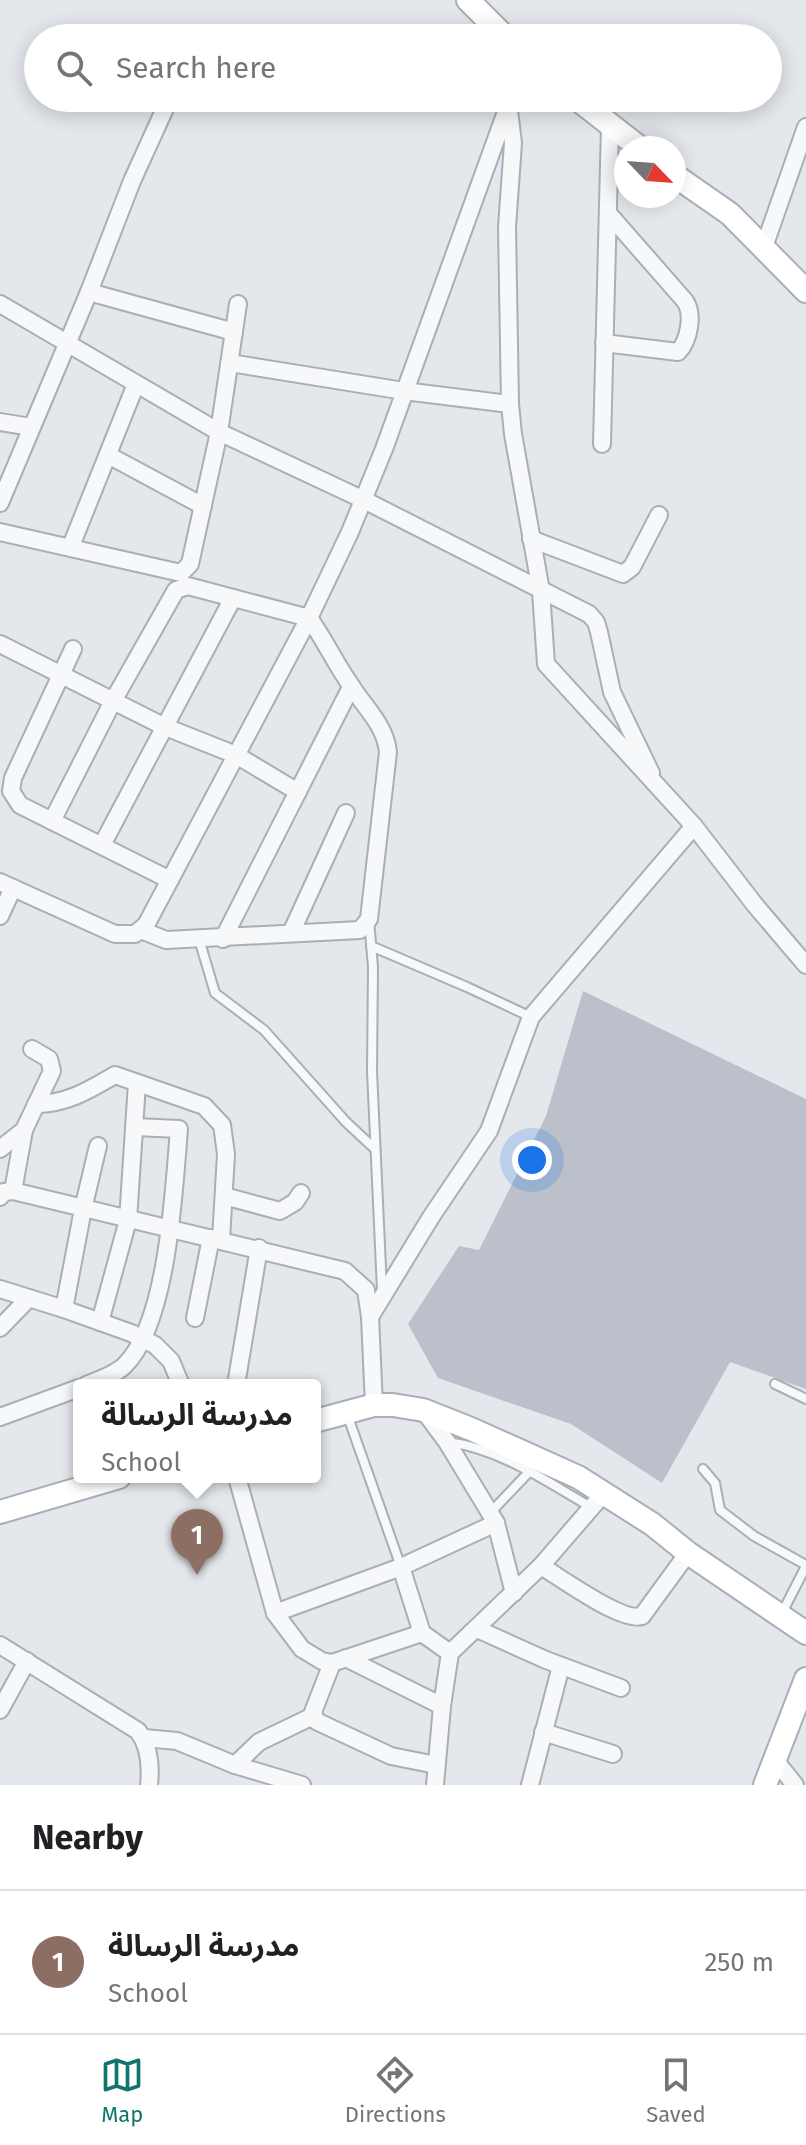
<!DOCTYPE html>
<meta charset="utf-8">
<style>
:root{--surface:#fff;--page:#f2f2f2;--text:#202124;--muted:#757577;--line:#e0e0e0;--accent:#0f766e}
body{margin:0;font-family:"Fira Sans","Noto Sans Arabic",sans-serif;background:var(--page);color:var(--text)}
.compass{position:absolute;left:614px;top:136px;width:72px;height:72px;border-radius:50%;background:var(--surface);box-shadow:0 4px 20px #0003;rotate:115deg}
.you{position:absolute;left:532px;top:1160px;width:28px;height:28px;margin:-20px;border:6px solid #fff;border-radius:50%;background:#1a73e8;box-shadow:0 0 0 12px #1a73e833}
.badge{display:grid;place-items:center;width:52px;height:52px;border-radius:50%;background:var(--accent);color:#fff;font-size:26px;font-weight:700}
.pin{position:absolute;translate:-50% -66px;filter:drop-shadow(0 2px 4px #0008)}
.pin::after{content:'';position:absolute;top:42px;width:28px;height:24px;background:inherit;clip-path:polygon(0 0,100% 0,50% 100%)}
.popup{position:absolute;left:73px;top:1379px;width:248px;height:104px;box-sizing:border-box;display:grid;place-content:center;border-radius:8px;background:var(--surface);filter:drop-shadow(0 2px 6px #0005);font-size:26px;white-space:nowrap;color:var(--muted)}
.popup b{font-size:30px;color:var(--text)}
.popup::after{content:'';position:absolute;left:50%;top:100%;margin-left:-16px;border:16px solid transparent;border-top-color:var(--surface)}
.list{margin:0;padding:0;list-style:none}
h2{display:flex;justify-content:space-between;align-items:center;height:104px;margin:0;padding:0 32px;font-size:34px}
h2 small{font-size:26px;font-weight:400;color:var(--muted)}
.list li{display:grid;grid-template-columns:52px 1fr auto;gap:24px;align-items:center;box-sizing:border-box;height:144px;padding:0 32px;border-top:2px solid var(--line)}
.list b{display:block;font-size:30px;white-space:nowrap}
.list p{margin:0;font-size:26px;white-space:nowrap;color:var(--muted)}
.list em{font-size:26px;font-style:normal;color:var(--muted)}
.icon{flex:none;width:44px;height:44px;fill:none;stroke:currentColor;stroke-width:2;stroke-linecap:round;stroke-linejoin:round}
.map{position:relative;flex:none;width:806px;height:1785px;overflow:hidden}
.search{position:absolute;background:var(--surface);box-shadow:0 4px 20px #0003;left:24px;right:24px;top:24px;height:88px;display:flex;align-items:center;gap:20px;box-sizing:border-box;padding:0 28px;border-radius:44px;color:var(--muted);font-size:30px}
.sheet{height:248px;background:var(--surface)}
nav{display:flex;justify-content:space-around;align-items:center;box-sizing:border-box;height:112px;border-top:2px solid var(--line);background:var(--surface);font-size:22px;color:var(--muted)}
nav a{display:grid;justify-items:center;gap:4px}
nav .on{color:var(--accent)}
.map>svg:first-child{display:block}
.building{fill:#bbc0ca}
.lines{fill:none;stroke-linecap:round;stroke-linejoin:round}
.lane-casing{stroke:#a9aeb7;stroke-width:12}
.street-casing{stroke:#a9aeb7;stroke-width:20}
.secondary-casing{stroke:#a9aeb7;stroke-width:26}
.lane{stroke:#f7f8fa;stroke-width:8}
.street{stroke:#f7f8fa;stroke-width:16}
.secondary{stroke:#fff;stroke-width:22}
</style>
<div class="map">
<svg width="806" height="1785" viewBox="0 0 806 1785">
<rect width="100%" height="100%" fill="#e4e7ec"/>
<polygon class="building" points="583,991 806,1099 806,1389 730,1362 662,1483 571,1424 438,1378 408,1324 459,1246 479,1250 546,1116"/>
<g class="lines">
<defs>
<g id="lane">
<polyline points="369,920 373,967 372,1071 382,1290"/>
<polyline points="199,939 215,993 264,1030 346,1122 375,1149"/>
<polyline points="371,946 467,987 531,1017"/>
<polyline points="775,1384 806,1399"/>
<polyline points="347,1414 401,1567"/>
<path d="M448,1442C501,1449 545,1481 591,1507"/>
<polyline points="703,1469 715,1483 720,1510 754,1536 806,1565"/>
<polyline points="490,1513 529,1472"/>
<polyline points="781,1615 806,1566"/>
</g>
<g id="street">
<polyline points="509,111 513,143 507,227 510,404 513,434 541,591 546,664 694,826 755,905 806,965"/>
<polyline points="764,247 806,127"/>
<polyline points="89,292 234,332"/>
<polyline points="0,304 219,432 364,500 589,614 596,622 599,632 612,692 651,773"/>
<path d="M604,343L678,352C689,341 694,314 685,301L608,213"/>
<polyline points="230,363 404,391 510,404"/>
<polyline points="0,422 31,427"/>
<polyline points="602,444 610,126"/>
<polyline points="108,455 203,506"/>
<polyline points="0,503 89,292 132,181 167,104"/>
<polyline points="0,532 181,573 190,564 219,432 238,304"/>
<polyline points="531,539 623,574 632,567 659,515"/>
<polyline points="71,546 136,384"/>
<polyline points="0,644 163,726 236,755 298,792"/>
<polyline points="73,649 13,778 11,791 20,805 170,880"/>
<path d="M52,821L113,701L176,590L188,586L309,618C325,640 336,665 352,687C366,709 385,725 388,752L369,919L360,930L166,940L141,930"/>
<polyline points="102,845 233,598"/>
<polyline points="0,882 115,934 135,934 146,925 309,618 350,532 384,449 511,98"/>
<polyline points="0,916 13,888"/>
<polyline points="291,933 346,813"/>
<polyline points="223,939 351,687"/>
<path d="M36,1104C67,1104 89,1090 115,1075L204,1106L222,1125L226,1154L221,1240"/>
<polyline points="0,1149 24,1130"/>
<polyline points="13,1191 24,1130 52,1071 49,1059 32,1049"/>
<polyline points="224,1196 280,1211 295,1202 301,1193"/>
<polyline points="0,1197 4,1192 13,1191 345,1271 366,1290 370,1317"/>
<polyline points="0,1289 64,1309 131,1333 155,1345 171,1361 181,1385"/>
<polyline points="64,1309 83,1209 98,1146"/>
<polyline points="195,1318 211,1238"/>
<polyline points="100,1322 128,1220 137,1083"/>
<polyline points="0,1328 29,1298"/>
<path d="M86,1385C99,1380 114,1375 124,1366C168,1324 174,1189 179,1129L135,1127"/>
<polyline points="236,1385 259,1248"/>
<polyline points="374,1405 370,1317 431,1217 489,1131 531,1017 694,826"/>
<polyline points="423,1410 447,1442 496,1523 514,1593"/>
<polyline points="0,1417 79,1388"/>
<polyline points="237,1477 275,1613 302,1649 322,1661 332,1663 422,1633 450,1653"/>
<path d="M541,1566C560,1577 622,1623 642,1616L688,1553"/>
<polyline points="401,1567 422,1633"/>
<polyline points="275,1613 401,1567 496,1523"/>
<polyline points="477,1629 546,1660 621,1688"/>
<path d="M0,1645L138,1731C150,1747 151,1766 149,1785"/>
<polyline points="346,1658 442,1706"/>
<polyline points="332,1663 313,1712 316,1721 391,1756 436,1765"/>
<polyline points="0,1710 27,1661"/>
<polyline points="543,1732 613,1754"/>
<polyline points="144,1738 177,1741 235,1765 302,1785"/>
<polyline points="775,1760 795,1785"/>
<polyline points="235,1765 259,1742 313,1716"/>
<polyline points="435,1785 442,1706 450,1653 541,1566 604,1493"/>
<polyline points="530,1785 561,1666"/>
</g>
<g id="secondary">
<polyline points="468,0 506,38"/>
<polyline points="576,98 640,148"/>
<polyline points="674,175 730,214 806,291"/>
<polyline points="315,1421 374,1405 393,1405 423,1410 471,1429 578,1477 652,1524 688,1553 806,1633"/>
<polyline points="0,1512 119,1477"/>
<polyline points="765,1785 806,1679"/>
</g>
</defs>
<use href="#lane" class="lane-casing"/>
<use href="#street" class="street-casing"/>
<use href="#secondary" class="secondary-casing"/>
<use href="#lane" class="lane"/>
<use href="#street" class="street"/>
<use href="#secondary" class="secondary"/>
</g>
</svg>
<svg class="compass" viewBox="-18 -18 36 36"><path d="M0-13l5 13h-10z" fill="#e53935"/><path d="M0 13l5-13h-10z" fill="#757577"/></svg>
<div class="you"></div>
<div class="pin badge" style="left:197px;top:1575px;background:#8d6e63">1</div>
<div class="popup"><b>مدرسة الرسالة</b>School</div>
<div class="search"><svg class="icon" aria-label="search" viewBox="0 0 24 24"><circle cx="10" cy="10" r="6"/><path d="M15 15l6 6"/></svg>Search here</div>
</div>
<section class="sheet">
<h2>Nearby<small></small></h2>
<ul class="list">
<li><span class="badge" style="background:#8d6e63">1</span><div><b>مدرسة الرسالة</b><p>School</p></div><em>250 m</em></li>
</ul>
</section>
<nav>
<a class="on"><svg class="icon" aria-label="map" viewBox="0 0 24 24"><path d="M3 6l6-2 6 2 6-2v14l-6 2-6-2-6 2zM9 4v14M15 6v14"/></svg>Map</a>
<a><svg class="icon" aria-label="directions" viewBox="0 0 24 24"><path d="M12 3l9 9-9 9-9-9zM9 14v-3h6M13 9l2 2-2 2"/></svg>Directions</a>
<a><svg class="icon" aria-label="saved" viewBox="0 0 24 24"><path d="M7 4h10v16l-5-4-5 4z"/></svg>Saved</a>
</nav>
